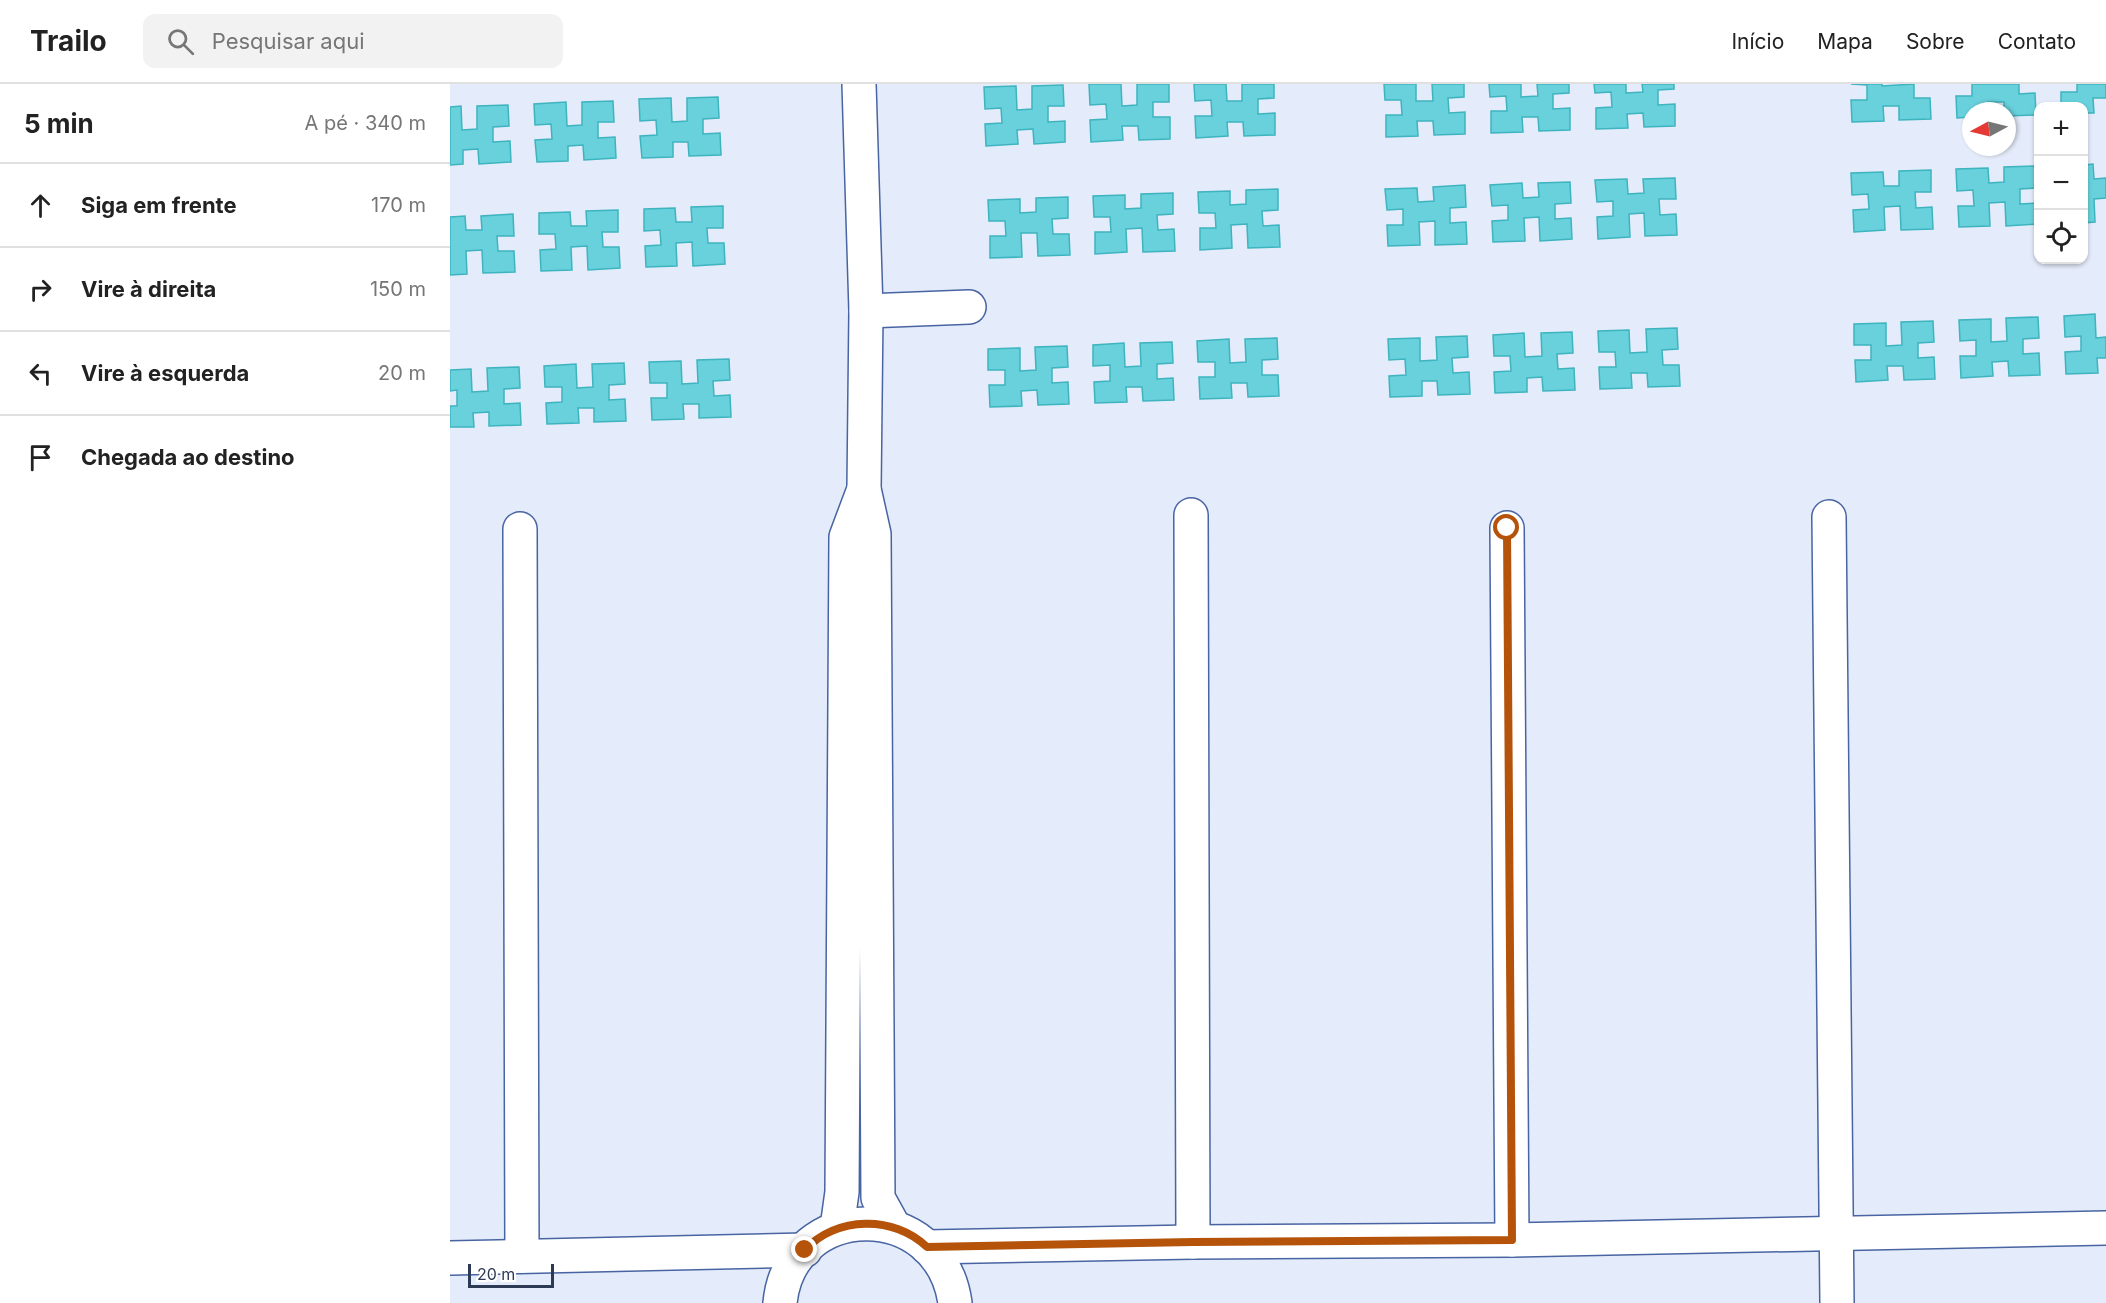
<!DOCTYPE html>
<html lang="pt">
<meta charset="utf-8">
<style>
:root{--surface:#fff;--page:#f2f2f2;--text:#222;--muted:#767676;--line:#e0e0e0}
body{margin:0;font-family:Inter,sans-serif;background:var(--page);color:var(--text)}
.controls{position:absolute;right:18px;top:18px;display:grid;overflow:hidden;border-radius:12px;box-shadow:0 2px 4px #0004}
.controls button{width:54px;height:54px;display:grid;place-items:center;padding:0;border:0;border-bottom:2px solid var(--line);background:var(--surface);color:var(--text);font:30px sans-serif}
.compass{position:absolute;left:1512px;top:18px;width:54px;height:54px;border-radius:50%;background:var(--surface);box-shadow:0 2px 4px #0004;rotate:263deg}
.scale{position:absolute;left:18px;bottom:15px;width:86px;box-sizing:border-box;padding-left:6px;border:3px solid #2d3a56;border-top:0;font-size:16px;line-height:21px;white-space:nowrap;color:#2d3a56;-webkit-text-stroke:4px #fff;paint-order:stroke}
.stop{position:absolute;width:18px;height:18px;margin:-14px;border:4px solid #b45309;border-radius:50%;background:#fff}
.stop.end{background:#b45309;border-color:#fff;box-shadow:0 2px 6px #0008}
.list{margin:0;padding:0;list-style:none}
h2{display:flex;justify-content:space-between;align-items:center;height:78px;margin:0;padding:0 24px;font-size:26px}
h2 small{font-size:20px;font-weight:400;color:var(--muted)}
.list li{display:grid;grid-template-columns:39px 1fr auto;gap:18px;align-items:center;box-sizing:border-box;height:84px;padding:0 24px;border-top:2px solid var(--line)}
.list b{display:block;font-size:22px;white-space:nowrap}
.list em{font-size:20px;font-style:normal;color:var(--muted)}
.icon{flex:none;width:33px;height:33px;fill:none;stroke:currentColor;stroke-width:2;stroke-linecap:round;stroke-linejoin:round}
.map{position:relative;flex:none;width:1656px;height:1219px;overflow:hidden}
header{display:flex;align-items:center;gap:36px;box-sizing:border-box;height:84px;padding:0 30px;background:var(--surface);border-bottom:2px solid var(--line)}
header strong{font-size:28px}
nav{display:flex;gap:33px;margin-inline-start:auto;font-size:21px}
.search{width:420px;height:54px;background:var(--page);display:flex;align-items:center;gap:15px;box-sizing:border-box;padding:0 21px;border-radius:12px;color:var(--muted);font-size:22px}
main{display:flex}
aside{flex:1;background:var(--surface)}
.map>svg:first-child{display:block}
.building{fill:#68d1dc;stroke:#3db4bf;stroke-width:1.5}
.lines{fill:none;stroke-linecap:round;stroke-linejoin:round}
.minor-casing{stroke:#4864a2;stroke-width:36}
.minor{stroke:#fff;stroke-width:33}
.route{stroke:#b45309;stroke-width:8}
</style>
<header>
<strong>Trailo</strong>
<div class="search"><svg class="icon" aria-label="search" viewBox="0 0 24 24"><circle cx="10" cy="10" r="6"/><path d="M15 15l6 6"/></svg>Pesquisar aqui</div>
<nav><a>Início</a><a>Mapa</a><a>Sobre</a><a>Contato</a></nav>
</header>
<main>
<aside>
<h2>5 min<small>A pé · 340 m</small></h2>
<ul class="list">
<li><svg class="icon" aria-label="ahead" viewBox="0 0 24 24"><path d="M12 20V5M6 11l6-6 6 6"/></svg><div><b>Siga em frente</b></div><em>170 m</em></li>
<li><svg class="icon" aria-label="right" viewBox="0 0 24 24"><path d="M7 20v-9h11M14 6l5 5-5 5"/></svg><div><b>Vire à direita</b></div><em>150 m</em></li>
<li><svg class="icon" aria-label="left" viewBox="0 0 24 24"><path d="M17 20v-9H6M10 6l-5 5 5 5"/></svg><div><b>Vire à esquerda</b></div><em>20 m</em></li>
<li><svg class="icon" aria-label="arrive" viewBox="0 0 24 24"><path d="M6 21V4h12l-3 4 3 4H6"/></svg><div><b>Chegada ao destino</b></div></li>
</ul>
</aside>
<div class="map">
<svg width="1656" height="1219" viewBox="0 0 1656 1219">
<rect width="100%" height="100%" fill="#e4ebfa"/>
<g class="building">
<polygon points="639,0 671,0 672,22 687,21 687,0 719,0 719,18 703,18 703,33 720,33 720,55 689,56 688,42 672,42 673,56 641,58 640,36 657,35 656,20 640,21"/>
<polygon points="744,0 776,0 777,17 792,17 792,0 824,0 824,14 808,15 808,30 825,29 825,51 794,52 793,38 777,38 778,52 746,54 745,32 762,32 761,16 745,17"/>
<polygon points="934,0 966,0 966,17 983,17 982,0 1014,0 1014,13 998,14 999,29 1015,28 1015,50 984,51 983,37 967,37 968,52 936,53 936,31 952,31 951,16 935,16"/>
<polygon points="1039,0 1071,0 1071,13 1088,12 1087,0 1119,0 1119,9 1103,10 1103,25 1120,24 1120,46 1089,47 1088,33 1072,33 1073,48 1041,49 1041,27 1057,27 1056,12 1040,13"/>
<polygon points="1144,0 1176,0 1176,9 1193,8 1192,0 1224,0 1224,5 1208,6 1208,21 1225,20 1225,42 1194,43 1193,29 1177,30 1178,44 1146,45 1146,24 1162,23 1161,8 1145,9"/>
<polygon points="1401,0 1432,0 1432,2 1464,0 1464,14 1480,14 1481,35 1449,36 1449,22 1433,22 1434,37 1402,38 1401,16 1417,16 1417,1"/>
<polygon points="1522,0 1569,0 1569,10 1585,9 1586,31 1557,32 1557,27 1554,27 1554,18 1538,18 1538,27 1521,27 1521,33 1507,34 1506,12 1522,12"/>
<polygon points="1627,0 1656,0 1656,14 1643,14 1644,29 1634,29 1634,22 1611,22 1611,8 1627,8"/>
<polygon points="613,1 614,22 598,22 598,38 615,37 615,58 584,60 583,45 567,46 568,60 536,62 535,40 552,39 551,24 535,25 534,3 566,2 567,26 582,25 582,2"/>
<polygon points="268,13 269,34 253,35 253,50 270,49 271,71 239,72 238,58 223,58 223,73 192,74 190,52 207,51 206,36 190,37 189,15 221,14 222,38 237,37 237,14"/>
<polygon points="163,17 164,38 148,38 148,54 165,53 166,74 134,76 133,61 118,62 118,77 87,78 85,56 102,55 101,40 85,41 84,20 116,18 117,42 132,41 132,18"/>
<polygon points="58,21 59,42 43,43 43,58 60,57 61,78 29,80 28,65 13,66 13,80 0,81 0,23 11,22 12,46 27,45 27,22"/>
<polygon points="1643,80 1644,95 1656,94 1656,114 1644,115 1645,138 1634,139 1634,81"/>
<polygon points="1586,82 1586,104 1570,105 1570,120 1587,119 1588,140 1556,142 1555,118 1539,119 1540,142 1509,143 1508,122 1524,122 1523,106 1507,107 1506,85 1538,84 1539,99 1554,98 1554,83"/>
<polygon points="1481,86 1481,108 1465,108 1466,124 1482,123 1483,145 1451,146 1450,122 1434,123 1435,146 1404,148 1403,126 1419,125 1418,110 1402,111 1401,89 1433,88 1434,102 1449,102 1449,87"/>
<polygon points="1225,94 1226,115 1209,115 1210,131 1226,130 1227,151 1195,152 1194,129 1179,130 1180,153 1148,155 1147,133 1163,132 1163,117 1147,118 1145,96 1177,95 1178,110 1194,109 1193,95"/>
<polygon points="1120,98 1121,119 1105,120 1105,135 1121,134 1122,155 1090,157 1089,133 1074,134 1075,157 1043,158 1042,137 1058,136 1058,121 1042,122 1040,101 1072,99 1073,114 1089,113 1088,99"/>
<polygon points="1015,101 1016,123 1000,124 1000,139 1016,138 1017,160 985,161 985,137 969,138 970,161 938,162 937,141 953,141 953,125 937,126 935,105 967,104 968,118 984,117 983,103"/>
<polygon points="828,105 828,126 812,127 813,142 829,141 830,163 798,164 797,140 781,141 782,164 750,166 750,144 766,144 765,129 749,129 748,108 780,107 780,121 796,120 796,106"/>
<polygon points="723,109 723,130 707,131 708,146 724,145 725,167 693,168 692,144 676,145 677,168 645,170 645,148 661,148 660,133 644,133 643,112 675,111 675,125 691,124 691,110"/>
<polygon points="618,113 618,134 602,135 603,150 619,150 620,171 588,172 587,149 571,149 572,173 540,174 540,152 556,152 555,137 539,137 538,116 570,115 570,129 586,128 586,114"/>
<polygon points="273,122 273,144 257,144 258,159 274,159 275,180 243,182 242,158 226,159 227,182 196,183 195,162 211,161 210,146 194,147 194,125 225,124 226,138 242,138 241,123"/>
<polygon points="168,126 168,148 152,148 153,163 169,163 170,184 138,186 137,162 121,163 122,186 91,187 90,166 106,165 105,150 89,150 89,129 120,128 121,142 137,142 136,127"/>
<polygon points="63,130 64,152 47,152 48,167 64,167 65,188 33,189 32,166 16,167 17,190 0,191 0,133 15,132 16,146 32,146 31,132"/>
<polygon points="1645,230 1646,254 1656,253 1656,274 1647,274 1648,289 1616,290 1615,268 1631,267 1631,252 1615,253 1614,232"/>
<polygon points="1588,233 1589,254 1573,255 1573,270 1589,269 1590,291 1559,292 1558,277 1542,278 1543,292 1511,294 1510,272 1526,272 1526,256 1510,257 1509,236 1541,235 1541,258 1557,257 1556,234"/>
<polygon points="1483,237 1484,258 1468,259 1468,274 1484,273 1485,295 1454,296 1453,282 1437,282 1438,296 1406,298 1405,276 1421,276 1421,261 1404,261 1404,240 1436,239 1436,262 1452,261 1451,238"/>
<polygon points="1227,244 1228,265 1212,266 1213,281 1229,281 1230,302 1198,303 1197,289 1181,289 1182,304 1150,305 1149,283 1166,283 1165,268 1149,268 1148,247 1179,246 1180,269 1197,268 1196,245"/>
<polygon points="1122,248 1123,269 1107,270 1108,285 1124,284 1125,306 1093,307 1092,293 1077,294 1077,308 1045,309 1044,288 1061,287 1060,272 1044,272 1043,251 1074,249 1075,273 1092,272 1091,249"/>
<polygon points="1017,252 1018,273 1002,274 1003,289 1019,288 1020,310 988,311 987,297 972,297 972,312 940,313 939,292 956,291 955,275 939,276 938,255 970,254 970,277 987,276 986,253"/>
<polygon points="827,254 828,275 812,276 812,291 828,291 829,312 798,313 797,299 781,299 782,314 750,315 749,293 765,293 765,278 748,278 747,257 779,255 780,279 796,278 795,255"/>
<polygon points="722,258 723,279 707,280 707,295 723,294 724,316 693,317 692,303 676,303 677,318 645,319 644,298 660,297 660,281 643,282 643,261 674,259 675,283 691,282 690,259"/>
<polygon points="617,262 618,283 602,284 602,299 618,298 619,320 588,321 587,306 571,307 572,322 540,323 539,301 555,301 555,286 538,286 538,265 570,264 570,287 586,286 585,263"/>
<polygon points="279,275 280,296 263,297 264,312 280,311 281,333 249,334 249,320 233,320 234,335 202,336 201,314 217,314 217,299 200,299 199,278 231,277 232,300 248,299 247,276"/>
<polygon points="174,279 175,300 159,301 159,316 175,315 176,337 144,338 144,324 128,324 129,339 97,340 96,319 112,318 112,303 95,303 94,282 126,280 127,304 143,303 142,280"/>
<polygon points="69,283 70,304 54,305 54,320 70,319 71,341 39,342 39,328 23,329 24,343 0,343 0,322 7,322 7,306 0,307 0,286 21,285 22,308 38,307 37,284"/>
</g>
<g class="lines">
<defs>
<g id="minor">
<polyline points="409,0 416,227 414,405 424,450 428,1114 444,1143"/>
<polyline points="416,227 519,223"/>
<polyline points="741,431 743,1158"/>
<polyline points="1379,433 1387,1219"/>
<polyline points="1057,444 1062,1156"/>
<polyline points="70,445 72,1172"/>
<polyline points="387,1144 392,1108 396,453 414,405"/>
<polyline points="477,1163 743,1158 1062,1156 1656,1144"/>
<polyline points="0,1174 355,1166"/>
<path d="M330,1219C340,1115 490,1112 505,1219"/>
</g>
</defs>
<use href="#minor" class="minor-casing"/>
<use href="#minor" class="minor"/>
</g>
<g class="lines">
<path class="route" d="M355,1166C386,1132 444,1131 477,1163L743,1158L1062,1156L1057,444"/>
</g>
</svg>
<div class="controls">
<button>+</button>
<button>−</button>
<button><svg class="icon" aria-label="locate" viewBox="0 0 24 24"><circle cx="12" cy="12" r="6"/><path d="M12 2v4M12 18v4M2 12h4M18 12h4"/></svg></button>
</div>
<svg class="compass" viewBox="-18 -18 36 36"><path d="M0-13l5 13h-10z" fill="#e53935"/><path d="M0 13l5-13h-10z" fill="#767676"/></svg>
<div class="scale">20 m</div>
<div class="stop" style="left:1057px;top:444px"></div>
<div class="stop end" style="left:355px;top:1166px"></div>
</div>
</main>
